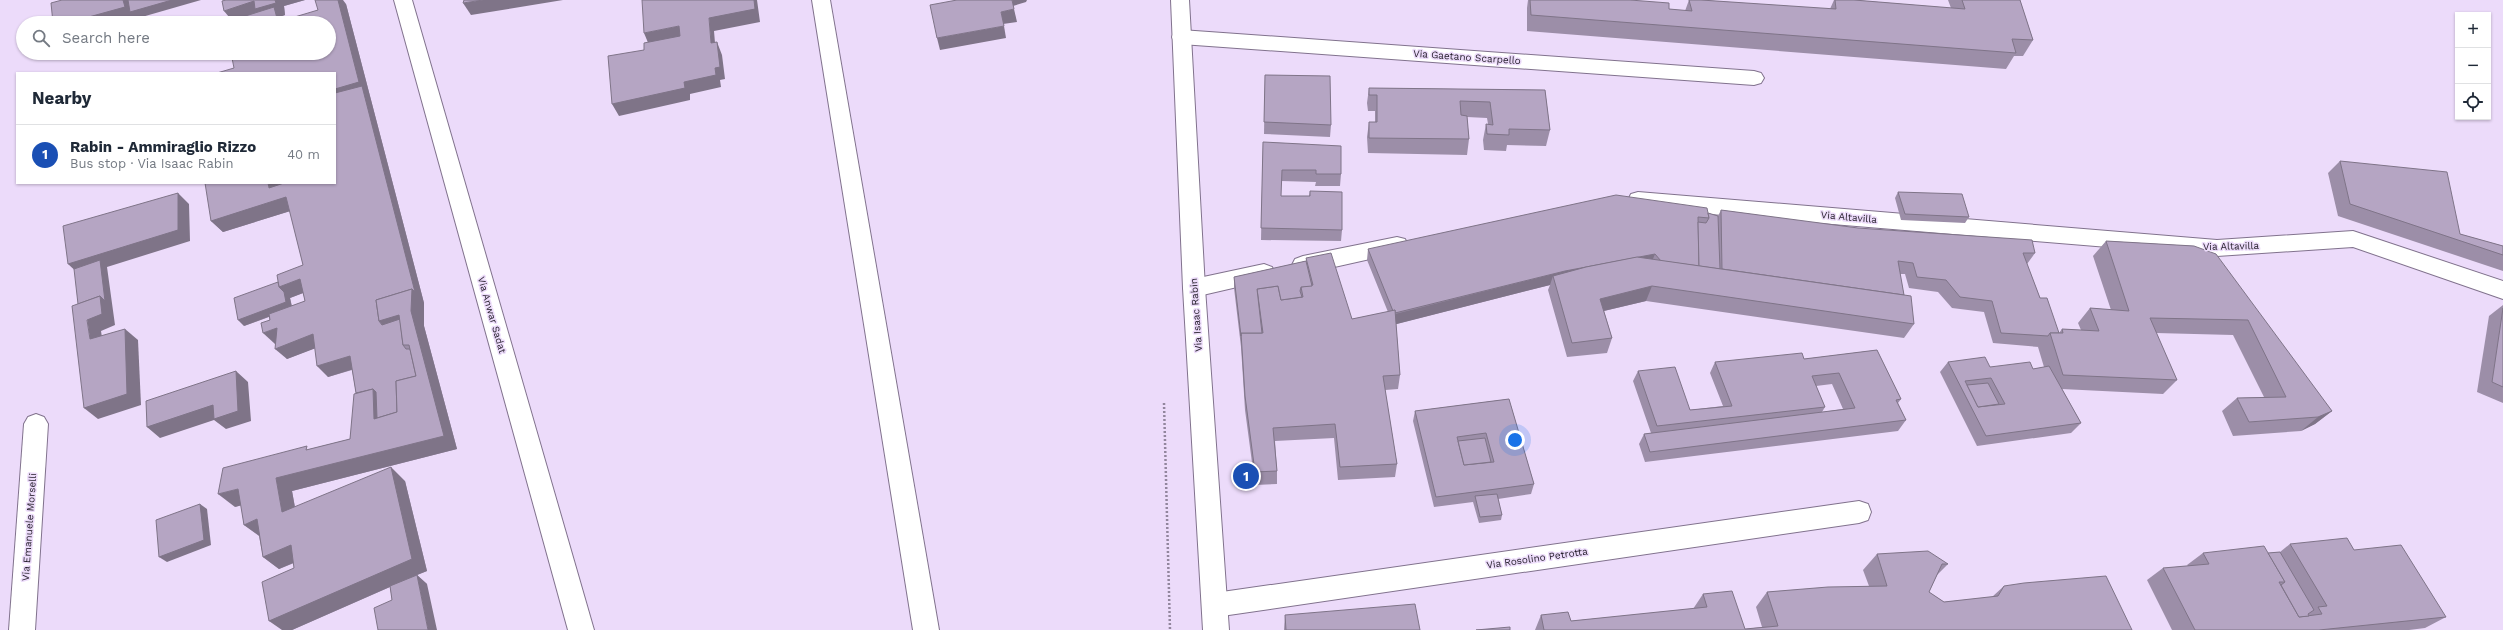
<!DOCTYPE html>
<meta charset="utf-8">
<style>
:root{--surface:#fff;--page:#f2f2f3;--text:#1f2937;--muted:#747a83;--line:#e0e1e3;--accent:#817112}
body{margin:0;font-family:"Work Sans",sans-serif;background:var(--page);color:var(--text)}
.controls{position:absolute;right:12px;top:12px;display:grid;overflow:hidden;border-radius:0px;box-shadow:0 1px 3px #0004}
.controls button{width:36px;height:36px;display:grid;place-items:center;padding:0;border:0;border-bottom:1px solid var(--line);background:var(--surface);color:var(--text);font:20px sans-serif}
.you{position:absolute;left:1515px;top:440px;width:14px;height:14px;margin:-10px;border:3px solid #fff;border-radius:50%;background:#1a73e8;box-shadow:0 0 0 6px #1a73e833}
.badge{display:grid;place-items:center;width:26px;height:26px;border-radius:50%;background:var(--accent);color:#fff;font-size:13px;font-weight:700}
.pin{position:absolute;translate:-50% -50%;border:2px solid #fff;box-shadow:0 1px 4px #0006}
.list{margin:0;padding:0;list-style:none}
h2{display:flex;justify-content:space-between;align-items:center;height:52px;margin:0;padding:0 16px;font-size:17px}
h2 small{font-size:13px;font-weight:400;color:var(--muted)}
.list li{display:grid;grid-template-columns:26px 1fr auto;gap:12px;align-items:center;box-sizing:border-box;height:60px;padding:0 16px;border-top:1px solid var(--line)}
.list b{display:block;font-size:15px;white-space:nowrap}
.list p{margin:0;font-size:13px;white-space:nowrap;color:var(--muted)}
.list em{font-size:13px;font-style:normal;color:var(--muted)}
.icon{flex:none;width:22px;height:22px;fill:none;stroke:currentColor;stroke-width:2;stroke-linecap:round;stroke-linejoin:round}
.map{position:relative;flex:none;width:2503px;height:630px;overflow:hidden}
.search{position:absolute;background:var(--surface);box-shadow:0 1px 3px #0004;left:16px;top:16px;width:320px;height:44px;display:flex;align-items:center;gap:10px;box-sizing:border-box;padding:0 14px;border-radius:22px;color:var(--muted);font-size:15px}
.panel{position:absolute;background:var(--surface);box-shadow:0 1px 3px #0004;left:16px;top:72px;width:320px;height:112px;border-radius:0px}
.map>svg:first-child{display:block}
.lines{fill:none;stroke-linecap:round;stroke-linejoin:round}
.lane-casing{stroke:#81728d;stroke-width:2}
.street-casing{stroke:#81728d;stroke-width:2}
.secondary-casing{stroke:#81728d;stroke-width:2}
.path{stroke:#92869d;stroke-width:2.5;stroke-dasharray:2 2;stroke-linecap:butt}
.lane{fill:#fff;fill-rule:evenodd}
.street{fill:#fff;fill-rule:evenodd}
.secondary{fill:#fff;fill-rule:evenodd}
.wall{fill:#9c8ea8;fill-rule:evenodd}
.shaded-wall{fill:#7f7488}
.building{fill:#b5a5c3;stroke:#7f7488;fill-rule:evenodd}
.labels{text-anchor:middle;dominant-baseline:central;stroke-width:3;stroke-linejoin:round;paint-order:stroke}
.street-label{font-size:10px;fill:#221c28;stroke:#ecdbfa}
</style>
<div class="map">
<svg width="2503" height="630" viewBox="0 0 2503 630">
<rect width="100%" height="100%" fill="#ecdbfa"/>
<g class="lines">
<defs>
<polygon id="lane" points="812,0 830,0 939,630 913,630"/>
<g id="street">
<polygon points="1181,30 1754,71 1761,73 1764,78 1761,83 1754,85 1181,44 1174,42 1172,37 1174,32"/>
<polygon points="1638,192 2217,240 2353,231 2503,281 2503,299 2353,247 2217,256 1638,208 1631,206 1628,200 1631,194"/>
<polygon points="1397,237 1405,239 1408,245 1405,251 1397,253 1303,274 1295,271 1292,265 1295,259 1303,256"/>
<polygon points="1264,264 1272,267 1275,273 1272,279 1194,297 1186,294 1183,288 1186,282 1194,279"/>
<polygon points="36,414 44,417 48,424 35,630 9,630 24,424 28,417"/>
<polygon points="1859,501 1868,504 1871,512 1868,520 1859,523 1215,617 1206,613 1202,605 1206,597 1215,593"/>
</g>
<g id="secondary">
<polygon points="394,0 412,0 594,630 568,630"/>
<polygon points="1171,0 1189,0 1205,288 1229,630 1203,630 1183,288"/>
</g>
</defs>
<use href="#lane" class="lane-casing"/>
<use href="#street" class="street-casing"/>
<use href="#secondary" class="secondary-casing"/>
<polyline class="path" points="1164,403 1170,630"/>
<use href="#lane" class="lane"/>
<use href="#street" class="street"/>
<use href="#secondary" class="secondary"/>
</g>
<g class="wall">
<path d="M226,0H305L284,6L285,15L282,16L285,20L346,4L424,303V326L457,449L292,491L295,507L405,481L427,571L417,575L427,584L392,600L390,587L292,630L294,568V563L279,569L263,557L259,536L244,525L241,505L235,507L310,449L350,439L356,393L352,370L328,377L315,348L287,359L276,344H275L269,317L244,326L278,282L303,265L290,211L223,232L211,221L335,183L234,68L243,55L232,20ZM303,293L305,301L292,306L290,298Z"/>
<polygon points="1528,0 1630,0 1669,9 1685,11 1689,0 1701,0 1830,9 1834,0 1854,0 1951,8 1948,0 2020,0 2033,40 2023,56 2014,56 2006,69 1527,31 1527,8"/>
<polygon points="1265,75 1331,125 1330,137 1264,134"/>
<polygon points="1369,88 1545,90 1550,130 1546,146 1507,145 1506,151 1484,150 1483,140 1486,124 1488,124 1487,118 1467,117 1469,139 1467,155 1368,153 1367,137 1369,122 1375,122 1375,111 1368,111 1367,103"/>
<polygon points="1263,142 1341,174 1340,186 1315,186 1316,182 1281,181 1281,196 1309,196 1310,191 1342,230 1341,241 1261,240"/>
<polygon points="2340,161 2460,234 2503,246 2503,271 2338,216 2328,173"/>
<polygon points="1898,192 1969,217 1965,223 1901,220 1895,198"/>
<polygon points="1721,210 2035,253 2027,264 2040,298 2059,333 2062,329 2081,330 2078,323 2090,308 2111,310 2093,256 2106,241 2194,246 2332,411 2315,424 2301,431 2233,436 2222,411 2237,398 2264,397 2233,335 2156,333 2177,380 2163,394 2062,389 2081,423 2071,433 1977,446 1940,372 1948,362 1990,367 2033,369 2044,367 2038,347 2039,347 1993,343 1984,312 1952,308 1938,292 1909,288 1905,274 1900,274 1904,295 1914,324 1904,338 1646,301 1604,311 1612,338 1607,353 1567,357 1548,290 1550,285 1396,324 1400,375 1398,389 1385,390 1397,464 1395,477 1338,480 1334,438 1275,441 1277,471 1277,484 1255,485 1245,410 1241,347 1234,288 1234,277 1306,261 1306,258 1352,319 1388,312 1367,260 1368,249 1708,213 1718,216"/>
<polygon points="2503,305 2503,403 2477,392 2489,316"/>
<path d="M1877,350L1901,399L1898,403L1906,420L1898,431L1645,462L1639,444L1644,434L1651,433L1633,381L1638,371L1690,410L1723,406L1710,373L1715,362L1804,359ZM1832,384L1843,409L1822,412L1825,407L1816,386Z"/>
<polygon points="1509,399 1534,484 1531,494 1498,499 1502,515 1501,520 1479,523 1473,502 1434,507 1413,421 1415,411"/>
<polygon points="2290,544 2354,550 2446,617 2425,628 2409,630 2172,630 2147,580 2163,568 2188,566 2187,565 2203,553 2268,553 2280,552"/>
<polygon points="1877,554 1948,564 1937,575 1929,592 1944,602 1992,597 2004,586 2132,630 1535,630 1541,615 1571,621 1693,609 1703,594 1745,629 1762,627 1756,607 1767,592 1869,586 1863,570"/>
<polygon points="1285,615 1420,630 1284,630"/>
</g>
<g class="shaded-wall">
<polygon points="123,0 201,0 121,23 67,23"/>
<polygon points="275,0 305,0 284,6 285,15 282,16 287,23 234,23 224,11 254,1"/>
<polygon points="338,0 343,0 346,4 424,303 424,326 457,449 292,491 298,525 282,512 276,478 444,436 399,315 409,345 392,336 379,321 335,108"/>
<polygon points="483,0 563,0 471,15 463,3"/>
<polygon points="754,0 757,0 760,22 714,31 716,55 711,43 709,18"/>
<polygon points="1012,0 1027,0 1026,2 1013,6"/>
<polygon points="1014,9 1017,22 1003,24 1001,12"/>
<polygon points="679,26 685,38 649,45 644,33"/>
<polygon points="1004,26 1006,38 940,50 937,38"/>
<polygon points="717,42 722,55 725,79 720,80 721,87 690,94 690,100 619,116 612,104 684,82 715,68"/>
<polygon points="221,53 240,53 225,57"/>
<polygon points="268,183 291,183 286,197 297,209 223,232 211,221 269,188"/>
<polygon points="178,193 189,204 190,241 107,267 115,325 101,331 104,350 90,339 81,276 68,264"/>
<polygon points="1655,254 1650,266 1553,276 1550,285 1393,325 1395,314 1565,271"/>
<polygon points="300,279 311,290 290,298 292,308 244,326 238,320 279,287"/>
<polygon points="1652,286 1646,301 1595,313 1600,299"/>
<polygon points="277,328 288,339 275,344 263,333"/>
<polygon points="125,329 138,340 141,405 98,419 84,408"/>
<polygon points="313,334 324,345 287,359 275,349"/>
<polygon points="350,356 360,367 328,377 317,366"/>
<polygon points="236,371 248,382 251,421 226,429 214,420 160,438 147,427"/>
<polygon points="373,389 410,426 374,419"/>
<polygon points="2332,411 2315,424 2301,431 2318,417"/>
<polygon points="391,467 405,481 427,571 417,575 427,584 437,630 428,630 417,575 292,630 282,630 269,621"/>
<polygon points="238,489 254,502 235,507 218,494"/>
<polygon points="200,504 207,509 211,545 167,562 159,557"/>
<polygon points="257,519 261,537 244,525"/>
<polygon points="291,545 307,557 279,569 263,557"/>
</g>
<g class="building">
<polygon points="62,0 123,0 125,7 67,23 53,23 51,3"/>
<polygon points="128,0 172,0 130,12"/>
<polygon points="226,0 275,0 276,3 255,9 254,1 224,11 222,1"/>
<polygon points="315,0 338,0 359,82 335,89 335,73 217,73 234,68 232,58 243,55 243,53 329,53 329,23 223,23 274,7 278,22 318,10"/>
<polygon points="464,0 483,0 463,3"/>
<polygon points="642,0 754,0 755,9 709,18 711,43 717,42 720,67 715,68 716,75 684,82 685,88 612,104 608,56 644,50 644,43 680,36 679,26 644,33"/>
<polygon points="957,0 1012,0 1014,9 1001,12 1004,26 937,38 930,5"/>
<polygon points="1530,0 1630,0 1669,3 1669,9 1692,11 1689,0 1701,0 1836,9 1835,0 1854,0 1965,9 1962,0 2020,0 2033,40 2012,39 2016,53 1531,15"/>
<polygon points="1265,75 1330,76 1331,125 1264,122"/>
<polygon points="362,86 415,292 412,289 376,300 379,321 382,325 400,319 403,345 406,349 410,349 416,376 396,381 397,412 377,418 376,392 373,389 356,393 350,356 317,366 313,334 275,349 277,328 263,333 261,323 270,320 269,314 305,301 300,279 279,287 277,275 303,265 286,197 211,221 205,183 268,183 269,188 284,183 335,183 335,93"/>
<polygon points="1369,88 1545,90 1550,130 1509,129 1509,135 1487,134 1486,124 1493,125 1490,102 1460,101 1461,115 1467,116 1469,139 1369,138 1369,122 1377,122 1377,95 1369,95"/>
<polygon points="1263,142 1341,146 1341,174 1316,174 1316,170 1282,170 1281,196 1310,196 1310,191 1342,192 1342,230 1261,228"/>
<polygon points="2340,161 2447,172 2460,234 2503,246 2503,255 2350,204"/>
<polygon points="1898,192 1962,194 1969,217 1905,214"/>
<polygon points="178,193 178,230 68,264 63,226"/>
<polygon points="1616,195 1707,208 1709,218 1698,217 1699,266 1661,261 1655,254 1565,271 1395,313 1395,310 1393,311 1368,249 1593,200"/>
<polygon points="1721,210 1858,228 2032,240 2035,253 2023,253 2040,298 2047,298 2059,333 2050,333 2048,336 2001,333 1992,301 1960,297 1946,280 1917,277 1913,263 1898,261 1904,295 1722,269"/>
<polygon points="1708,213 1718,216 1720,269 1699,266 1698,222 1706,223 1709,218"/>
<polygon points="2106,241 2194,246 2216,254 2332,411 2318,417 2249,422 2237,398 2286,397 2248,320 2150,318 2177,380 2063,375 2050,333 2063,333 2062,329 2099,331 2090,308 2129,311"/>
<polygon points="1331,253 1352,319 1395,310 1400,375 1383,376 1397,464 1340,467 1335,424 1273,428 1277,471 1255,472 1245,396 1241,333 1263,333 1257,289 1278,286 1281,300 1303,297 1301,287 1313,285 1306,258"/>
<polygon points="1637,257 1911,296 1914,324 1652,286 1600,299 1612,338 1572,343 1553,276 1586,267"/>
<polygon points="100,260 105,301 100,296 78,304 74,269"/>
<polygon points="1306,261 1312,286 1301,287 1300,291 1302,297 1281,300 1278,286 1257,289 1262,333 1241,333 1241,336 1234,277"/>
<polygon points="278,282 279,287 284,292 286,302 238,320 234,298"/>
<polygon points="412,289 411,311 444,436 276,478 282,512 391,467 412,559 269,621 262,582 294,568 291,545 263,557 257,519 244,525 238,489 218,494 223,468 307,446 306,450 350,439 354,394 373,389 374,419 397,412 396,381 416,376 409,345 403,345 399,315 379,321 376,300"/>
<polygon points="100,296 102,314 87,320 90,339 125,329 127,394 84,408 72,306"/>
<polygon points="2503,308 2503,387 2492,382"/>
<polygon points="1877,350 1901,399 1896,400 1906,420 1650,452 1644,434 1855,408 1839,373 1812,376 1825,407 1657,426 1638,371 1675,367 1690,410 1732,406 1715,362 1802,353 1804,359"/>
<path d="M1985,357L1990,367L2030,362L2033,369L2049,366L2081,423L1986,436L1948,362ZM1991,378L2005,404L1978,407L1965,381Z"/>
<polygon points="236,371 238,411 214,419 213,405 147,427 146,401"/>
<polygon points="1988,383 1999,404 1978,407 1967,385"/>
<path d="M1509,399L1534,484L1436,497L1415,411ZM1486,433L1494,462L1464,465L1457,437Z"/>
<polygon points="1485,438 1491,462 1464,465 1458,441"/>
<polygon points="1497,494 1502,515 1480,517 1475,496"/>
<polygon points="200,504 204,540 159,557 156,520"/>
<polygon points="2347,538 2354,550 2401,545 2446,617 2319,630 2195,630 2163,568 2209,564 2203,553 2264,546 2285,582 2279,582 2299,617 2322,614 2318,607 2327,606 2290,544"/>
<polygon points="1928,551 1948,564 1942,564 1929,592 1944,602 1998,596 2004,586 2024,583 2106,576 2132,630 1544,630 1541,615 1568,612 1571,621 1707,607 1703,594 1732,591 1745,629 1778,626 1767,592 1828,587 1887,586 1877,554"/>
<polygon points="2280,552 2314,610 2308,614 2309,616 2299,617 2281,585 2285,582 2268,553"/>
<polygon points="417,575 428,630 378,630 374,608 392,600 390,586"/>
<polygon points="1415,604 1420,630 1286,630 1285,615"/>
<polygon points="1510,627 1510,630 1476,630"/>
</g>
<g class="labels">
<g class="street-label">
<text transform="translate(1467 57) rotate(4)">Via Gaetano Scarpello</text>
<text transform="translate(1849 217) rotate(5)">Via Altavilla</text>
<text transform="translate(2231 246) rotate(-1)">Via Altavilla</text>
<text transform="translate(492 315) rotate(74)">Via Anwar Sadat</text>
<text transform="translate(1196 315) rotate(-94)">Via Isaac Rabin</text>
<text transform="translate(29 527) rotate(-86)">Via Emanuele Morselli</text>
<text transform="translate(1537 558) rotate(-8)">Via Rosolino Petrotta</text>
</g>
</g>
</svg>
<div class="controls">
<button>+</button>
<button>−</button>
<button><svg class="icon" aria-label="locate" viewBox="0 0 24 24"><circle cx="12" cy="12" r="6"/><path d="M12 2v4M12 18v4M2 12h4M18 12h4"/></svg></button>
</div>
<div class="you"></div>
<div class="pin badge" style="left:1246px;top:476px;background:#1a4fb4">1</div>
<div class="search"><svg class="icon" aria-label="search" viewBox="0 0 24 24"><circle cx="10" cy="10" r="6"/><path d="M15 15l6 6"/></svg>Search here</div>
<section class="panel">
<h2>Nearby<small></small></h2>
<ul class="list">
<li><span class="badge" style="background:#1a4fb4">1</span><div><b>Rabin - Ammiraglio Rizzo</b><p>Bus stop · Via Isaac Rabin</p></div><em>40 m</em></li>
</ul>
</section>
</div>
